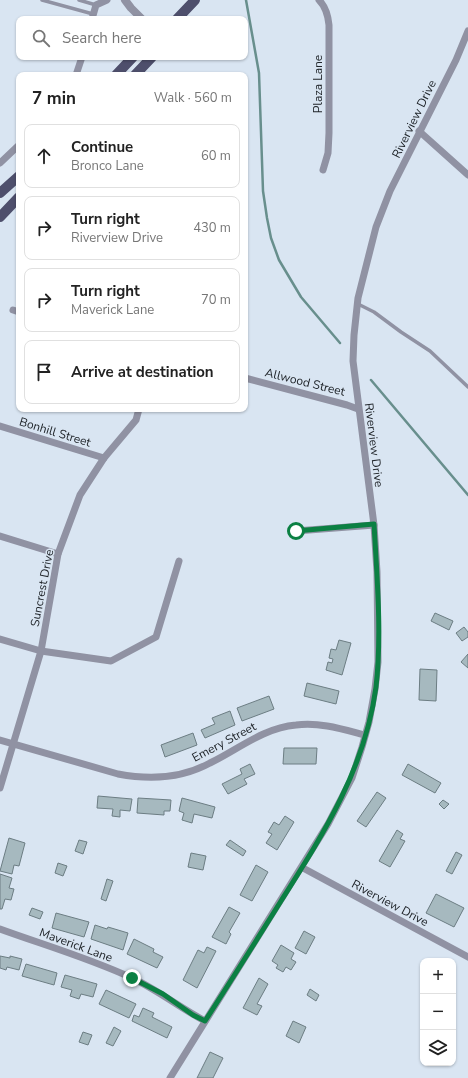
<!DOCTYPE html>
<meta charset="utf-8">
<style>
:root{--surface:#fff;--page:#f6f6f6;--text:#222;--muted:#767676;--line:#e0e0e0}
body{margin:0;font-family:"Nunito Sans",sans-serif;background:var(--page);color:var(--text)}
.controls{position:absolute;right:12px;bottom:12px;display:grid;overflow:hidden;border-radius:8px;box-shadow:0 1px 3px #0004}
.controls button{width:36px;height:36px;display:grid;place-items:center;padding:0;border:0;border-bottom:1px solid var(--line);background:var(--surface);color:var(--text);font:20px sans-serif}
.stop{position:absolute;width:12px;height:12px;margin:-9px;border:3px solid #0b8043;border-radius:50%;background:#fff}
.stop.end{background:#0b8043;border-color:#fff;box-shadow:0 1px 4px #0008}
.list{margin:0;padding:0;list-style:none}
h2{display:flex;justify-content:space-between;align-items:center;height:52px;margin:0;padding:0 16px;font-size:17px}
h2 small{font-size:13px;font-weight:400;color:var(--muted)}
.list li{display:grid;grid-template-columns:26px 1fr auto;gap:12px;align-items:center;box-sizing:border-box;height:64px;margin:0 8px 8px;padding:0 8px;border:1px solid var(--line);border-radius:8px}
.list b{display:block;font-size:15px;white-space:nowrap}
.list p{margin:0;font-size:13px;white-space:nowrap;color:var(--muted)}
.list em{font-size:13px;font-style:normal;color:var(--muted)}
.icon{flex:none;width:22px;height:22px;fill:none;stroke:currentColor;stroke-width:2;stroke-linecap:round;stroke-linejoin:round}
.map{position:relative;flex:none;width:468px;height:1078px;overflow:hidden}
.search{position:absolute;background:var(--surface);box-shadow:0 1px 3px #0004;left:16px;top:16px;width:232px;height:44px;display:flex;align-items:center;gap:10px;box-sizing:border-box;padding:0 14px;border-radius:8px;color:var(--muted);font-size:15px}
.panel{position:absolute;background:var(--surface);box-shadow:0 1px 3px #0004;left:16px;top:72px;width:232px;height:340px;border-radius:8px}
.map>svg:first-child{display:block}
.lines{fill:none;stroke-linecap:round;stroke-linejoin:round}
.stream{stroke:#688f8d;stroke-width:2.5}
.building{fill:#a6b9bf;stroke:#6c7d83}
.service{stroke:#9092a3;stroke-width:3.5}
.minor{stroke:#9092a3;stroke-width:7}
.tertiary{stroke:#9092a3;stroke-width:8}
.primary{stroke:#4e4f6c;stroke-width:10}
.route{stroke:#0b8043;stroke-width:5}
.labels{text-anchor:middle;dominant-baseline:central;stroke-width:3;stroke-linejoin:round;paint-order:stroke}
.street-label{font-size:12px;fill:#20252a;stroke:#d9e5f2}
</style>
<div class="map">
<svg width="468" height="1078" viewBox="0 0 468 1078">
<rect width="100%" height="100%" fill="#d9e5f2"/>
<g class="lines">
<g class="stream">
<polyline points="246,0 259,73 263,191 267,218 271,238 279,260 301,297 340,343"/>
<polyline points="371,380 468,495"/>
</g>
</g>
<g class="building">
<polygon points="435,613 453,621 449,630 431,621"/>
<polygon points="464,627 468,632 468,637 462,641 456,633"/>
<polygon points="339,640 351,643 342,675 326,670 328,662 332,663 333,659 329,658 331,649 336,650"/>
<polygon points="468,654 468,668 461,662"/>
<polygon points="420,669 437,670 436,701 419,700"/>
<polygon points="307,683 339,691 336,704 304,696"/>
<polygon points="269,696 274,709 242,721 237,708"/>
<polygon points="230,711 235,725 205,738 201,730 215,724 212,718"/>
<polygon points="193,733 197,745 165,757 161,745"/>
<polygon points="284,748 317,748 316,764 283,764"/>
<polygon points="250,764 255,774 244,779 247,784 228,794 222,784 242,774 240,769"/>
<polygon points="408,764 441,783 435,793 402,775"/>
<polygon points="377,792 386,798 366,827 357,821"/>
<polygon points="98,796 132,799 130,811 120,810 120,817 112,816 113,809 97,808"/>
<polygon points="138,798 171,800 170,811 164,811 164,815 137,813"/>
<polygon points="182,798 215,807 212,818 194,814 192,823 182,820 184,813 179,811"/>
<polygon points="443,800 449,804 444,809 439,804"/>
<polygon points="285,816 294,822 277,850 266,843 272,834 268,832 274,822 279,825"/>
<polygon points="397,830 403,834 400,839 405,841 390,867 379,861"/>
<polygon points="9,838 25,843 19,866 14,865 12,874 0,871"/>
<polygon points="79,840 87,842 83,854 75,851"/>
<polygon points="230,840 246,851 243,856 226,845"/>
<polygon points="456,852 462,855 452,874 446,871"/>
<polygon points="191,853 206,856 203,870 188,867"/>
<polygon points="58,863 67,866 63,876 55,873"/>
<polygon points="256,865 268,872 252,901 240,895"/>
<polygon points="0,874 12,878 9,888 14,889 11,900 5,899 2,909 0,909"/>
<polygon points="107,879 113,881 106,901 101,899"/>
<polygon points="436,894 464,908 454,927 426,913"/>
<polygon points="229,907 240,913 229,932 231,934 226,944 212,937"/>
<polygon points="32,908 43,912 40,919 29,915"/>
<polygon points="56,913 89,922 84,937 52,928"/>
<polygon points="95,925 107,929 108,927 128,933 123,950 91,939"/>
<polygon points="304,931 315,937 306,954 295,948"/>
<polygon points="134,939 154,949 153,952 163,957 157,968 127,954"/>
<polygon points="281,945 294,953 291,959 296,962 291,970 286,967 283,972 276,968 278,965 272,961"/>
<polygon points="207,947 216,951 197,988 183,980 198,950 204,953"/>
<polygon points="0,956 10,958 10,956 22,959 19,970 7,967 6,970 0,968"/>
<polygon points="26,964 57,973 54,985 22,976"/>
<polygon points="65,975 97,984 93,997 81,994 79,999 70,996 72,990 61,987"/>
<polygon points="259,978 268,984 257,1004 262,1006 257,1015 243,1008"/>
<polygon points="310,989 319,995 316,1001 307,995"/>
<polygon points="106,990 136,1004 129,1018 99,1004"/>
<polygon points="143,1008 154,1013 152,1017 172,1027 167,1038 132,1021 134,1015 139,1017"/>
<polygon points="293,1021 306,1027 299,1043 286,1036"/>
<polygon points="114,1027 121,1031 113,1046 106,1043"/>
<polygon points="83,1032 92,1035 88,1045 79,1042"/>
<polygon points="210,1052 223,1058 213,1078 197,1078"/>
</g>
<g class="lines">
<g class="service">
<polyline points="42,0 93,14"/>
<polyline points="79,0 96,5"/>
<polyline points="358,304 374,312 401,332 430,351 468,387"/>
</g>
<g class="minor">
<path d="M319,0C326,7 328,15 329,25V133L328,153L323,170"/>
<polyline points="92,19 96,5 107,0"/>
<polyline points="76,75 82,57"/>
<polyline points="419,131 468,175"/>
<polyline points="0,163 19,145"/>
<polyline points="13,310 19,312"/>
<polyline points="245,378 347,405 358,409"/>
<polyline points="0,426 104,458"/>
<polyline points="296,531 374,525"/>
<polyline points="0,536 58,554"/>
<polyline points="0,639 41,651 111,661 156,637 179,561"/>
<path d="M0,740L118,774C150,780 181,779 210,763C239,749 263,728 296,725C320,722 342,729 365,735"/>
<polyline points="0,788 41,651 58,554 80,495 104,458 136,420 139,409"/>
<polyline points="303,868 468,957"/>
<path d="M0,929C44,945 89,958 132,978C158,990 180,1008 205,1021"/>
<polyline points="170,1078 328,824 352,778 362,747 369,722 375,689 378,662 377,572 374,525 353,361 354,335 358,298 376,227 390,191 456,60 468,31"/>
</g>
<polyline class="tertiary" points="125,0 131,8 142,19"/>
<g class="primary">
<polyline points="177,19 195,0"/>
<polyline points="116,75 133,57"/>
<polyline points="135,75 152,57"/>
<polyline points="0,193 19,176"/>
<polyline points="0,217 19,197"/>
</g>
</g>
<g class="lines">
<path class="route" d="M132,978L163,994L193,1015L205,1021C231,981 256,941 281,901C324,833 365,769 376,687C382,635 377,577 374,524L296,531"/>
</g>
<g class="labels">
<g class="street-label">
<text transform="translate(318 84) rotate(-90)">Plaza Lane</text>
<text transform="translate(414 119) rotate(-64)">Riverview Drive</text>
<text transform="translate(305 382) rotate(14)">Allwood Street</text>
<text transform="translate(55 432) rotate(17)">Bonhill Street</text>
<text transform="translate(374 445) rotate(83)">Riverview Drive</text>
<text transform="translate(42 588) rotate(-79)">Suncrest Drive</text>
<text transform="translate(224 742) rotate(-28)">Emery Street</text>
<text transform="translate(390 903) rotate(28)">Riverview Drive</text>
<text transform="translate(76 945) rotate(20)">Maverick Lane</text>
</g>
</g>
</svg>
<div class="controls">
<button>+</button>
<button>−</button>
<button><svg class="icon" aria-label="layers" viewBox="0 0 24 24"><path d="M12 4l9 5-9 5-9-5zM3 14l9 5 9-5"/></svg></button>
</div>
<div class="stop" style="left:296px;top:531px"></div>
<div class="stop end" style="left:132px;top:978px"></div>
<div class="search"><svg class="icon" aria-label="search" viewBox="0 0 24 24"><circle cx="10" cy="10" r="6"/><path d="M15 15l6 6"/></svg>Search here</div>
<section class="panel">
<h2>7 min<small>Walk · 560 m</small></h2>
<ul class="list">
<li><svg class="icon" aria-label="ahead" viewBox="0 0 24 24"><path d="M12 20V5M6 11l6-6 6 6"/></svg><div><b>Continue</b><p>Bronco Lane</p></div><em>60 m</em></li>
<li><svg class="icon" aria-label="right" viewBox="0 0 24 24"><path d="M7 20v-9h11M14 6l5 5-5 5"/></svg><div><b>Turn right</b><p>Riverview Drive</p></div><em>430 m</em></li>
<li><svg class="icon" aria-label="right" viewBox="0 0 24 24"><path d="M7 20v-9h11M14 6l5 5-5 5"/></svg><div><b>Turn right</b><p>Maverick Lane</p></div><em>70 m</em></li>
<li><svg class="icon" aria-label="arrive" viewBox="0 0 24 24"><path d="M6 21V4h12l-3 4 3 4H6"/></svg><div><b>Arrive at destination</b></div></li>
</ul>
</section>
</div>
